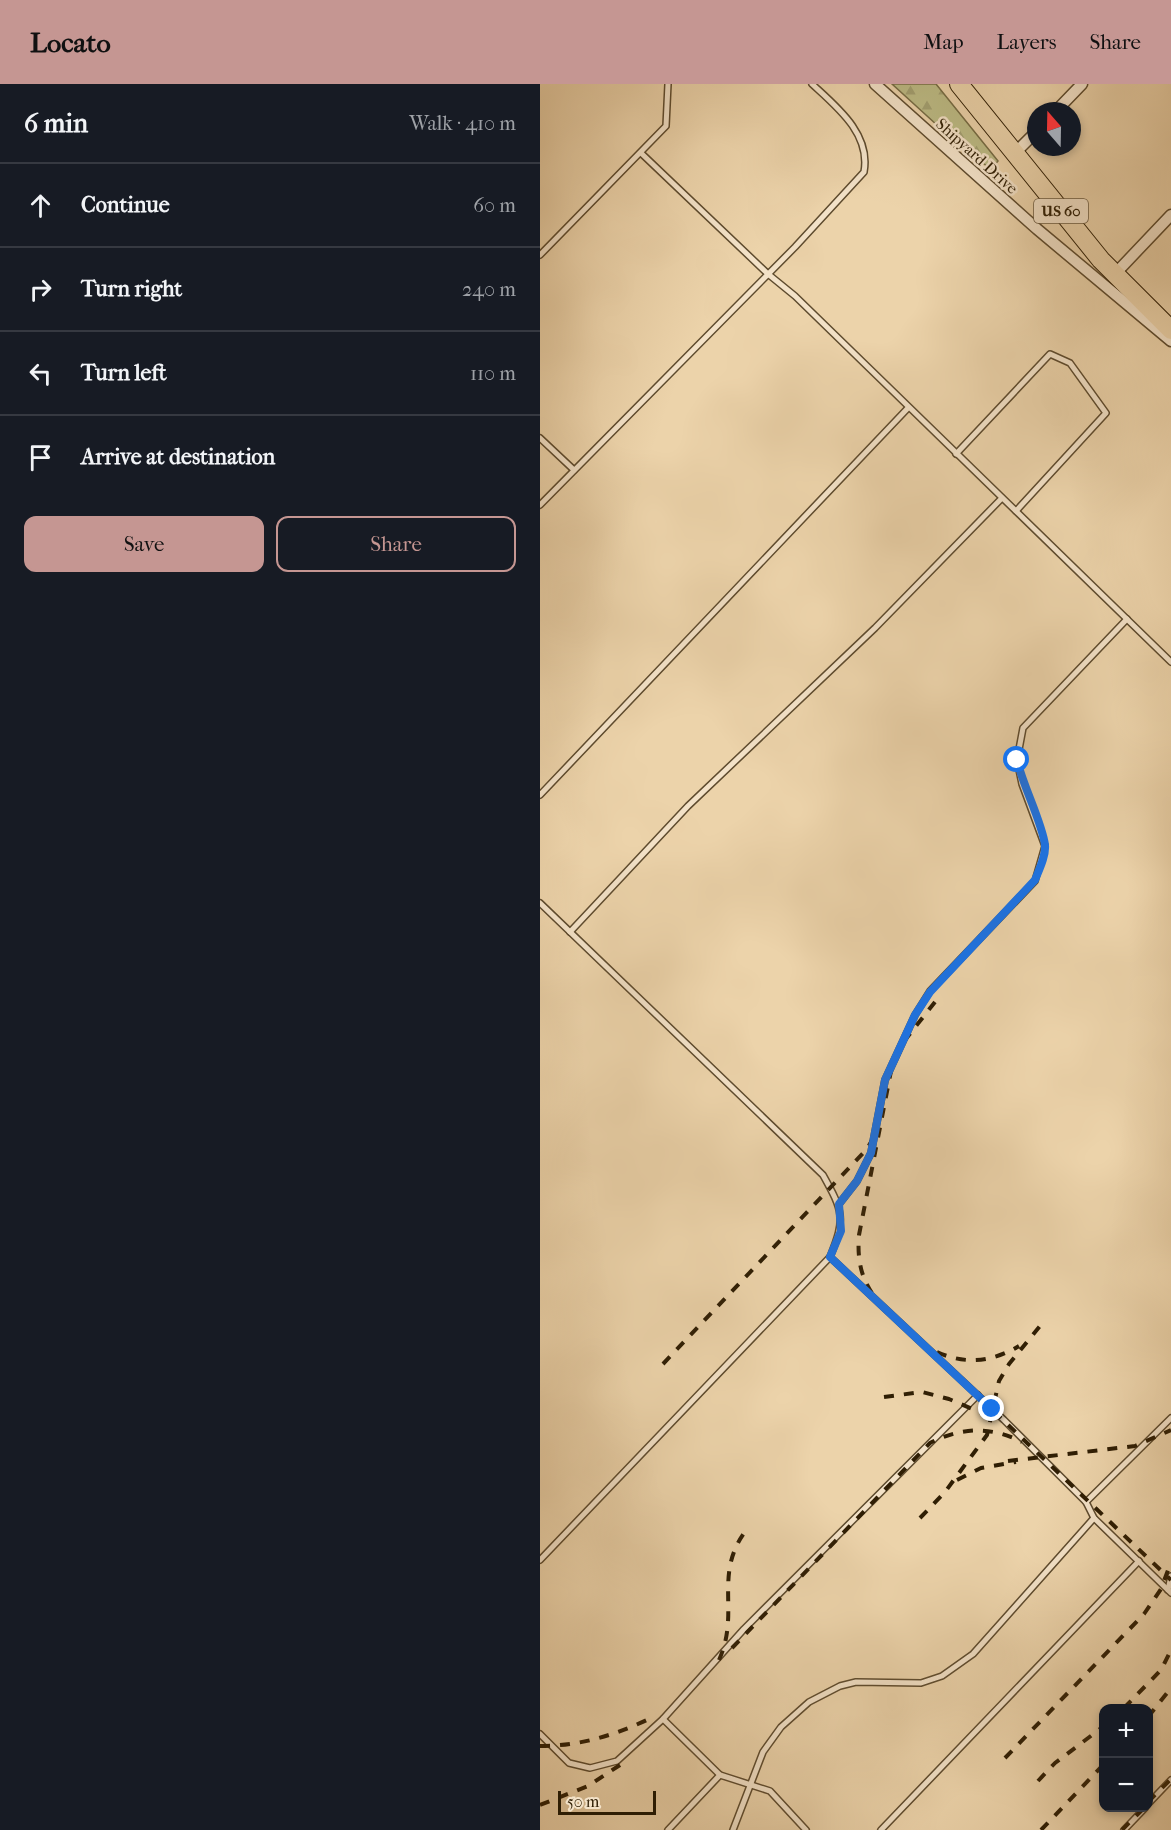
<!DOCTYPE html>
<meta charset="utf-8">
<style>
:root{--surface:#171b24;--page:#242831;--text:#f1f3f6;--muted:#9ea1a6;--line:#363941;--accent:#c59692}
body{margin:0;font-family:"IM FELL French Canon",serif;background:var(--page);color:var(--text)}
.controls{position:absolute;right:18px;bottom:18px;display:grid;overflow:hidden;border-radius:12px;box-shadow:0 3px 9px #0003}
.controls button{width:54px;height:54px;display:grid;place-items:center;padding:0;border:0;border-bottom:2px solid var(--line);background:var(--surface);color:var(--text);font:30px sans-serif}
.compass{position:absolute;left:487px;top:18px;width:54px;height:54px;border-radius:50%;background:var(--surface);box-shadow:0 3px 9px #0003;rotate:340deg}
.scale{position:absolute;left:18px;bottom:15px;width:98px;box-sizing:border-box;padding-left:6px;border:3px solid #2f1e04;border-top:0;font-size:16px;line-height:21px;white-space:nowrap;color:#2f1e04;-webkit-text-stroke:4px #f3e2c8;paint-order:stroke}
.stop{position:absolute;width:18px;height:18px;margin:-14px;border:4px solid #1a73e8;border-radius:50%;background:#fff}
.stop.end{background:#1a73e8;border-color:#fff;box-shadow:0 2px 6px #0008}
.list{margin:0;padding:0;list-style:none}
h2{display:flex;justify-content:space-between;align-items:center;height:78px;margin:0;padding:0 24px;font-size:26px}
h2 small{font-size:20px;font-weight:400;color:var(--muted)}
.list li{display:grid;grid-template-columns:39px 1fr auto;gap:18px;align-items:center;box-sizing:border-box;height:84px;padding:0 24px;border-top:2px solid var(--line)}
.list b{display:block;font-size:22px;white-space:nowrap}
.list em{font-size:20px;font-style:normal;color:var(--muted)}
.actions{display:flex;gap:12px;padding:18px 24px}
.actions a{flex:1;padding:14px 0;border:2px solid var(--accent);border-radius:12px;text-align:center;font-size:21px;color:var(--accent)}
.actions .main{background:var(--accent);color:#111}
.icon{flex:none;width:33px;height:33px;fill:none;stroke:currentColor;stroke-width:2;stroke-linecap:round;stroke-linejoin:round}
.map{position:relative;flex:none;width:631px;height:1746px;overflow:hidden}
header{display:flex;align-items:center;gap:36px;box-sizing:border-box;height:84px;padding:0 30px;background:var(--accent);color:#111}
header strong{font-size:28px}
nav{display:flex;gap:33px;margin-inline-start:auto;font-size:21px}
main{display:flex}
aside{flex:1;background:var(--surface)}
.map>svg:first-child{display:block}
.forest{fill:url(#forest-firs);stroke:#766c44;stroke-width:1.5}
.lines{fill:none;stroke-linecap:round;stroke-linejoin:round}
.service-casing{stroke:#5e4b2e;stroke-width:8}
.minor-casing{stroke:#5e4b2e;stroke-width:13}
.primary-casing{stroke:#2f1e04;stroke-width:20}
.service{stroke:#f3e2c8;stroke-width:5}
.minor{stroke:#f3e2c8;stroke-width:10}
.primary{stroke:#ecd3aa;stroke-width:18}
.rail{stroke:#2f1e04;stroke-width:4;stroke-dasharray:10 10;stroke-linecap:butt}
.route{stroke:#1a73e8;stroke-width:8}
.labels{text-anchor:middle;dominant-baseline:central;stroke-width:5;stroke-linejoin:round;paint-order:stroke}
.shield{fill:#f3e2c8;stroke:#6a593f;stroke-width:1.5}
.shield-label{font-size:15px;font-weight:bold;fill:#2f1e04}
.street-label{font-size:16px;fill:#2f1e04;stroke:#f3e2c8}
</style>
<header>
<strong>Locato</strong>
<nav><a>Map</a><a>Layers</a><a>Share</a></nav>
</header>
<main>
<aside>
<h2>6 min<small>Walk · 410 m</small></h2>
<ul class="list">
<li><svg class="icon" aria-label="ahead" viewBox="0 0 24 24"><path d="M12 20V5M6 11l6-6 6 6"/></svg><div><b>Continue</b></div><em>60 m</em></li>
<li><svg class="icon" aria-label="right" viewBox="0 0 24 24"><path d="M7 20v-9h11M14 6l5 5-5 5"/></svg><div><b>Turn right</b></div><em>240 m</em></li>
<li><svg class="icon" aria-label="left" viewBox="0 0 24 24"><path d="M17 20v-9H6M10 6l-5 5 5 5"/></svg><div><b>Turn left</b></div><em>110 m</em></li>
<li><svg class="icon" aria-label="arrive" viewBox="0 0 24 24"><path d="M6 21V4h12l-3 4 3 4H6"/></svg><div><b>Arrive at destination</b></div></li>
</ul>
<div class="actions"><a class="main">Save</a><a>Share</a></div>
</aside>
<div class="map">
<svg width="631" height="1746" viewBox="0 0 631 1746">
<defs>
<pattern id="forest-firs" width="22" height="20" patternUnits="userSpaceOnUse" patternTransform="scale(1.5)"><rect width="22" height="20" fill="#bcbb85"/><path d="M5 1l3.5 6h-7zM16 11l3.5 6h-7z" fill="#a2a071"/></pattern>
</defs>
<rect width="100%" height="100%" fill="#ecd3aa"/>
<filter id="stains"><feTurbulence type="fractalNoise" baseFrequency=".00333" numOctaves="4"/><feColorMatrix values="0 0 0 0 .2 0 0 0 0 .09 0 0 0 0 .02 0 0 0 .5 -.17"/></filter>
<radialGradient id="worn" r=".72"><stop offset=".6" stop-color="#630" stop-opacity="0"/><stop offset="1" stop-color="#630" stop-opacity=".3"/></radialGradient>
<polygon class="forest" points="352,0 396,0 458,77 451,85 421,63"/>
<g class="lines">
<defs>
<g id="service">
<polyline points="101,69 228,190 255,212 631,578"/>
<polyline points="0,171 126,42 128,0"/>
<polyline points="0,354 34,386"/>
<polyline points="416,370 510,270 530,279 566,329 476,427"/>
<path d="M0,421L255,163L324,88C331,50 297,23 272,0"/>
<polyline points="0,711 368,324"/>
<path d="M0,819L283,1091C303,1127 306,1134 290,1173L0,1476"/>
<polyline points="30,848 148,722 335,544 462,414"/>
<polyline points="299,1120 317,1097 331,1069 345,996 375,931 390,907 495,797 505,762 482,700 477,676 483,644 587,535"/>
<polyline points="290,1173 464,1336 546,1418 554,1434 631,1509"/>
<polyline points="546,1418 631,1334"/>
<polyline points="628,1506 631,1492"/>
<polyline points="123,1635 180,1691 230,1707 266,1746"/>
<polyline points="0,1650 29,1679 50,1684 77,1677 123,1635 204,1545 438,1311"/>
<polyline points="608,1720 631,1696"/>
<polyline points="128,1746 180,1691"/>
<polyline points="193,1746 223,1668 241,1643 269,1618 300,1602 316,1598 381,1599 402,1592 433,1570 554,1434"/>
<polyline points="341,1746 599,1477"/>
<polyline points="584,1746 605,1724"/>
</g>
<g id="minor">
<polyline points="335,0 497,145 631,257"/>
<polyline points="516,27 542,0"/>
<polyline points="475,69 496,48"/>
<polyline points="574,191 631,131"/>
</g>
<polyline id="primary" points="419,0 561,176 631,246"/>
</defs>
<use href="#service" class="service-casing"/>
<use href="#minor" class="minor-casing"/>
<use href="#primary" class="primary-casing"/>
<use href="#service" class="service"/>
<use href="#minor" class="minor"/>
<use href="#primary" class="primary"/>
<g class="rail">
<path d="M395,918L365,956L351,987L319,1151C317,1176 321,1197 338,1217L631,1496"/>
<path d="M397,1268C425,1281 452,1278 479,1262"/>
<polyline points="123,1280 327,1065 335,1051"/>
<polyline points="344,1313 382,1308 409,1315 458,1336"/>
<polyline points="468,1377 595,1362 631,1346"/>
<polyline points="417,1396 441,1384 476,1378"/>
<polyline points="380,1434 405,1408 447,1351 459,1297 469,1280 500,1242"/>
<path d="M192,1564L390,1359C421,1343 451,1342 482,1358"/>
<path d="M179,1576C201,1528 172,1490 207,1445"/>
<polyline points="584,1624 621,1586 631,1566"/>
<polyline points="608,1633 631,1604"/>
<path d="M0,1662C39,1662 72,1652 107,1636"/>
<polyline points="465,1674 604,1530 621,1505 631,1478"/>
<polyline points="498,1697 515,1679 564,1642"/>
<polyline points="608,1718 631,1695"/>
<polyline points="0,1721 48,1702 80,1681"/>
<polyline points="501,1746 564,1680"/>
<polyline points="582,1746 604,1724"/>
</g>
</g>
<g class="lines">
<path class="route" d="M452,1325L290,1173L301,1147L299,1120L317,1097L331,1069L345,996L375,931L390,908L495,796C499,786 506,772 505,761C502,738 483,702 477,676"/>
</g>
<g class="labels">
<rect class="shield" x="494" y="115" width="54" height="24" rx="4.5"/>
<g class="shield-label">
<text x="521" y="127">US 60</text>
</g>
<g class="street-label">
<text transform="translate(437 72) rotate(42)">Shipyard Drive</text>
</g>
</g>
<rect width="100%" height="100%" filter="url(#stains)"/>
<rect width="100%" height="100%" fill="url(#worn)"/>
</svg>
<div class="controls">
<button>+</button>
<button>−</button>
</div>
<svg class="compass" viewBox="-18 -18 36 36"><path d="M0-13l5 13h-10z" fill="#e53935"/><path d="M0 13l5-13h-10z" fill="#9ea1a6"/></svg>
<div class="scale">50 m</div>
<div class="stop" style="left:477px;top:676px"></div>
<div class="stop end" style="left:452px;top:1325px"></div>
</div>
</main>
